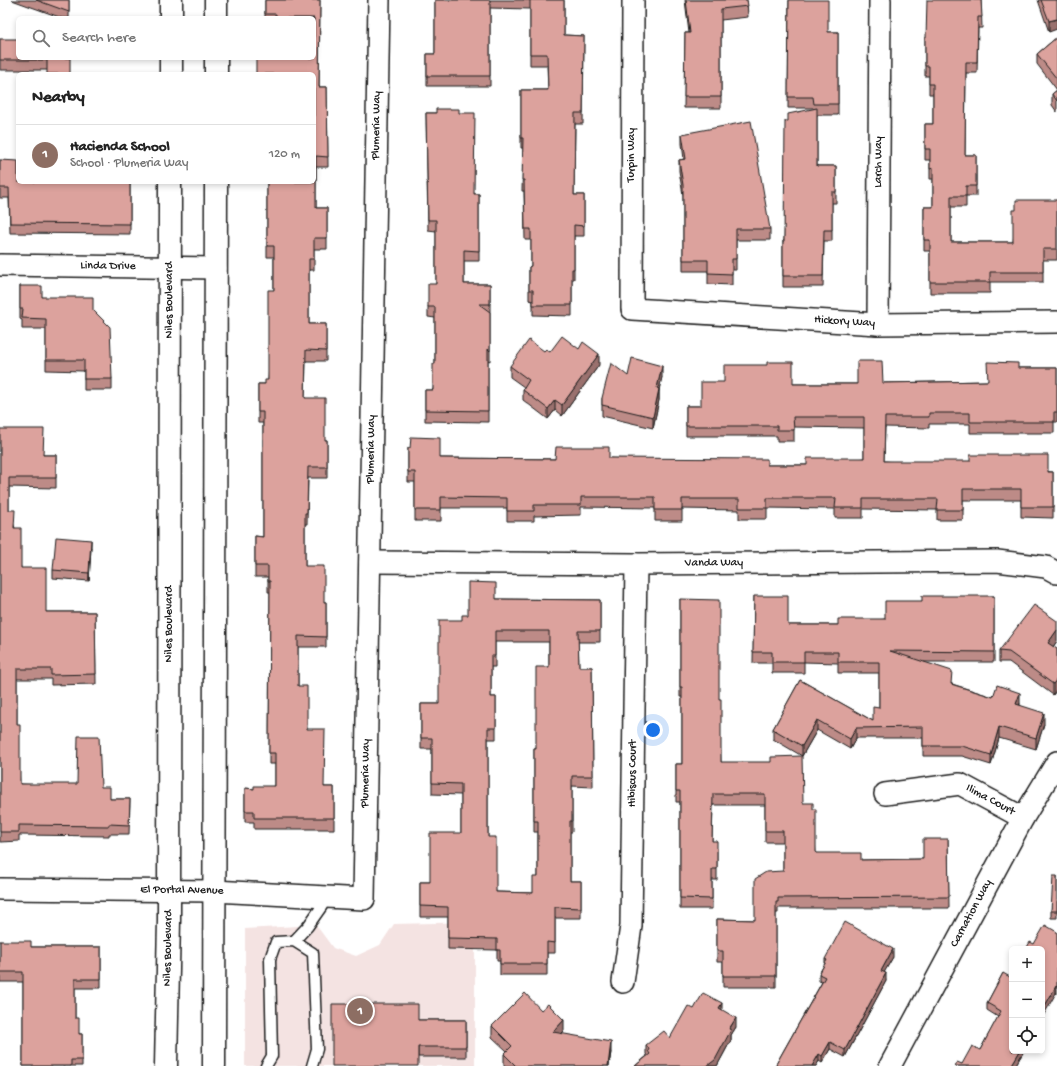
<!DOCTYPE html>
<meta charset="utf-8">
<style>
:root{--surface:#fff;--page:#f2f2f2;--text:#222;--muted:#767676;--line:#e0e0e0;--accent:#7c3aed}
body{margin:0;font-family:"Gochi Hand",sans-serif;background:var(--page);color:var(--text)}
.controls{position:absolute;right:12px;bottom:12px;display:grid;overflow:hidden;border-radius:6px;box-shadow:0 2px 6px #0003}
.controls button{width:36px;height:36px;display:grid;place-items:center;padding:0;border:0;border-bottom:1px solid var(--line);background:var(--surface);color:var(--text);font:20px sans-serif}
.you{position:absolute;left:653px;top:730px;width:14px;height:14px;margin:-10px;border:3px solid #fff;border-radius:50%;background:#1a73e8;box-shadow:0 0 0 6px #1a73e833}
.badge{display:grid;place-items:center;width:26px;height:26px;border-radius:50%;background:var(--accent);color:#fff;font-size:13px;font-weight:700}
.pin{position:absolute;translate:-50% -50%;border:2px solid #fff;box-shadow:0 1px 4px #0006}
.list{margin:0;padding:0;list-style:none}
h2{display:flex;justify-content:space-between;align-items:center;height:52px;margin:0;padding:0 16px;font-size:17px}
h2 small{font-size:13px;font-weight:400;color:var(--muted)}
.list li{display:grid;grid-template-columns:26px 1fr auto;gap:12px;align-items:center;box-sizing:border-box;height:60px;padding:0 16px;border-top:1px solid var(--line)}
.list b{display:block;font-size:15px;white-space:nowrap}
.list p{margin:0;font-size:13px;white-space:nowrap;color:var(--muted)}
.list em{font-size:13px;font-style:normal;color:var(--muted)}
.icon{flex:none;width:22px;height:22px;fill:none;stroke:currentColor;stroke-width:2;stroke-linecap:round;stroke-linejoin:round}
.map{position:relative;flex:none;width:1057px;height:1066px;overflow:hidden}
.search{position:absolute;background:var(--surface);box-shadow:0 2px 6px #0003;left:16px;top:16px;width:300px;height:44px;display:flex;align-items:center;gap:10px;box-sizing:border-box;padding:0 14px;border-radius:6px;color:var(--muted);font-size:15px}
.panel{position:absolute;background:var(--surface);box-shadow:0 2px 6px #0003;left:16px;top:72px;width:300px;height:112px;border-radius:6px}
.map>svg:first-child{display:block}
.built{fill:#f4e3e2}
.lines{fill:none;stroke-linecap:round;stroke-linejoin:round}
.service-casing{stroke:#1c1c1c;stroke-width:13}
.minor-casing{stroke:#1c1c1c;stroke-width:24}
.secondary-casing{stroke:#1c1c1c;stroke-width:25}
.service{stroke:#fff;stroke-width:10}
.minor{stroke:#fff;stroke-width:21}
.secondary{stroke:#fff;stroke-width:22}
.wall{fill:#bd8b87;stroke:#1c1c1c;fill-rule:evenodd}
.shaded-wall{fill:#9a716e;stroke:#1c1c1c}
.building{fill:#dca29d;stroke:#1c1c1c;fill-rule:evenodd}
.labels{text-anchor:middle;dominant-baseline:central;stroke-width:3;stroke-linejoin:round;paint-order:stroke}
.street-label{font-size:12px;fill:#1c1c1c;stroke:#fff}
</style>
<div class="map">
<svg width="1057" height="1066" viewBox="0 0 1057 1066">
<rect width="100%" height="100%" fill="#fff"/>
<filter id="ink" filterUnits="userSpaceOnUse"><feTurbulence type="fractalNoise" baseFrequency=".025" numOctaves="2"/><feDisplacementMap in="SourceGraphic" scale="8" xChannelSelector="R" yChannelSelector="G"/><feConvolveMatrix kernelMatrix="1 2 1 2 8 2 1 2 1" color-interpolation-filters="sRGB"/></filter>
<g filter="url(#ink)">
<polygon class="built" points="475,922 475,1066 245,1066 245,929 316,925 333,948 356,956 380,945 394,924"/>
<g class="lines">
<defs>
<g id="service">
<polyline points="294,941 308,926 322,906 322,897"/>
<polyline points="266,1066 272,1056 270,959 276,942 294,941 313,953 317,1049 312,1066"/>
</g>
<g id="minor">
<path id="s1" d="M633,0L632,309L878,324L1057,322"/>
<path id="s2" d="M0,265L216,268"/>
<path id="s3" d="M878,324L880,0"/>
<path id="s4" d="M370,562L636,564L997,561L1046,567L1057,573"/>
<path id="s5" d="M885,794L960,784L1023,818"/>
<path id="s6" d="M0,889L214,891L364,899L379,0"/>
<path id="s7" d="M623,982L631,926L636,564"/>
<path id="s8" d="M890,1066L1023,818L1057,762"/>
</g>
<g id="secondary">
<polyline points="216,0 216,18"/>
<polyline points="171,18 171,0"/>
<polyline points="216,58 216,74"/>
<polyline points="171,74 171,58"/>
<path id="s9" d="M166,1066L169,920L170,182"/>
<polyline points="214,1066 216,182"/>
</g>
</defs>
<use href="#service" class="service-casing"/>
<use href="#minor" class="minor-casing"/>
<use href="#secondary" class="secondary-casing"/>
<use href="#service" class="service"/>
<use href="#minor" class="minor"/>
<use href="#secondary" class="secondary"/>
</g>
<g class="wall">
<polygon points="12,0 69,0 69,18 62,18"/>
<polygon points="265,0 320,0 319,87 327,87 328,167 316,167 316,208 327,208 327,249 314,249 314,270 309,270 309,324 326,324 326,361 306,361 305,398 325,440 327,440 327,478 308,478 307,524 305,524 305,566 324,602 326,602 326,647 298,647 298,686 307,729 324,787 334,787 334,829 254,829 254,822 245,822 245,788 254,789 275,786 275,764 269,764 270,592 268,592 268,577 255,577 255,536 263,537 263,423 258,423 258,384 265,384 268,380 274,290 274,257 267,257 267,182 314,58 314,18 265,18"/>
<polygon points="435,0 564,0 564,35 584,36 583,124 575,124 574,195 584,195 584,236 574,236 574,279 572,279 572,316 533,315 533,301 529,300 529,267 531,266 531,240 525,240 524,191 522,191 523,148 521,148 521,90 548,90 547,65 530,65 530,9 490,8 490,86 427,86 427,54 435,54"/>
<polygon points="685,0 747,0 748,17 721,20 721,108 684,108 685,33 689,33"/>
<polygon points="789,0 828,32 838,32 838,115 817,115 817,166 836,166 836,203 832,203 832,241 824,241 823,287 783,287 783,241 784,241 788,121 814,109 813,108 788,108"/>
<polygon points="981,0 982,28 978,28 977,73 966,73 965,155 976,155 976,196 966,196 966,207 951,207 951,242 1013,242 1016,210 1057,200 1057,260 1043,260 1043,282 990,282 990,293 930,293 930,251 924,251 924,207 933,207 933,179 930,179 930,160 925,160 925,124 933,124 933,94 929,94 929,76 925,76 925,38 926,38"/>
<polygon points="1038,0 1057,0 1049,32"/>
<polygon points="1057,37 1057,112 1052,105 1052,94 1057,90 1037,64 1037,54"/>
<polygon points="0,39 70,58 47,70 0,70"/>
<polygon points="426,113 459,113 474,194 479,194 479,261 464,261 464,284 490,284 490,361 488,360 488,422 425,421 425,390 433,390 435,364 435,318 428,317 428,307 436,284 436,231 428,230"/>
<polygon points="682,134 770,229 770,240 736,240 736,270 732,270 732,285 708,284 708,271 683,271 683,195 679,171 679,160 684,159 682,144"/>
<polygon points="0,160 130,182 130,234 10,233 9,198 0,198"/>
<polygon points="20,286 42,297 93,310 112,379 112,390 84,390 84,371 46,370 46,329 22,329 22,320 20,319"/>
<polygon points="544,351 550,352 599,365 562,416 555,410 548,419 523,400 523,390 524,387 510,377 510,366"/>
<polygon points="1018,368 1057,368 1057,422 1054,422 1054,433 970,433 970,424 929,424 929,428 885,427 884,461 1053,472 1053,518 1021,517 1021,500 963,500 963,520 937,520 937,510 863,509 863,518 835,518 835,509 767,508 767,519 739,519 739,510 682,509 682,521 655,521 655,508 581,507 581,515 534,516 534,521 507,521 507,508 441,508 441,521 415,521 415,482 408,482 408,448 410,448 440,458 555,459 609,458 767,465 807,465 864,458 864,428 794,427 794,441 777,441 777,436 686,436 686,406 701,406 793,384 857,384 883,383 988,381"/>
<polygon points="628,376 662,377 659,389 659,400 653,428 602,416 602,398"/>
<polygon points="0,429 44,455 56,455 56,488 9,487 9,510 15,528 21,568 46,612 95,612 96,684 51,685 51,679 17,679 17,724 20,784 101,787 110,799 130,799 129,834 109,834 109,836 19,835 19,841 0,842"/>
<polygon points="91,547 89,581 53,578 53,570"/>
<polygon points="754,596 788,625 838,625 885,619 922,601 994,596 994,662 924,662 952,684 993,697 1020,703 1020,705 1044,724 1036,749 999,738 991,765 962,756 923,756 923,738 856,738 850,749 817,730 802,756 773,739 773,729 800,680 873,721 879,708 879,673 838,673 838,663 804,662 804,673 772,673 772,663 753,663"/>
<path d="M496,599L600,600V642H578L579,667H592L593,787L572,786V832H570V881H581V918H555V953H547V975H500V961H497V950L448,949V917H420V882H430L461,833V795L432,794V749H421V704H439L462,620L468,615ZM495,642H549V667L536,748H534V832H538V877L533,893L496,892L488,837V739H496V697H491V667H495Z"/>
<polygon points="680,599 719,699 721,762 803,803 813,809 816,853 861,860 923,859 948,839 949,908 778,908 778,913 776,913 776,987 723,987 723,962 717,962 717,919 755,920 783,871 783,842 765,842 765,805 713,805 712,841 717,851 717,880 712,880 712,909 680,909 680,802 676,802 676,764 682,764 682,697 680,697"/>
<polygon points="1057,641 1053,647 1057,649 1057,689 1053,695 1009,662 999,662 999,651"/>
<polygon points="1057,876 1057,918 1051,918 1051,911"/>
<polygon points="1057,932 1057,994 1056,993 1034,944"/>
<polygon points="0,941 31,947 101,947 101,988 75,988 75,1018 79,1034 82,1034 82,1066 23,1066 23,982 0,982"/>
<polygon points="893,957 884,972 886,981 845,1057 830,1049 822,1063 819,1061 816,1066 775,1066 822,982 819,981 819,974 825,963 825,959"/>
<polygon points="1003,973 1024,1051 1015,1066 955,1066 962,1064 980,1050 998,1017 987,1010 987,1003"/>
<polygon points="694,1009 722,1010 736,1027 731,1035 731,1040 717,1066 635,1066 647,1056 646,1054 646,1045 670,1038"/>
<polygon points="541,1010 564,1031 561,1034 611,1052 609,1066 506,1066 504,1065 504,1054 507,1051 492,1037 492,1026"/>
<rect x="418" y="1020" width="48" height="37"/>
</g>
<g class="shaded-wall">
<polygon points="1057,19 1057,29 1049,32 1049,21"/>
<polygon points="599,354 599,365 562,416 562,405"/>
<polygon points="662,366 662,377 657,399 657,388"/>
<polygon points="659,389 659,400 653,428 653,417"/>
<polygon points="555,400 555,410 548,419 548,409"/>
<polygon points="91,540 91,547 89,581 89,573"/>
<polygon points="1057,630 1057,641 1048,654 1048,643"/>
<polygon points="1057,679 1057,689 1053,695 1053,684"/>
<polygon points="1020,693 1020,703 1016,715 1016,704"/>
<polygon points="1044,713 1044,724 1036,749 1036,738"/>
<polygon points="817,720 817,730 802,756 802,746"/>
<polygon points="999,727 999,738 991,765 991,755"/>
<polygon points="856,728 856,738 850,749 850,739"/>
<polygon points="893,949 893,957 881,978 881,971"/>
<polygon points="886,973 886,981 845,1057 845,1050"/>
<polygon points="1056,986 1056,993 1042,1018 1042,1011"/>
<polygon points="722,1003 722,1013 719,1008"/>
<polygon points="736,1018 736,1027 731,1035 731,1040 717,1066 707,1066"/>
<polygon points="564,1020 564,1031 553,1042 553,1032"/>
<polygon points="611,1042 611,1052 609,1066 608,1066"/>
<polygon points="830,1042 830,1049 822,1063 822,1056"/>
<polygon points="1020,1051 1024,1051 1015,1066 1011,1066"/>
<polygon points="819,1054 819,1061 816,1066 812,1066"/>
</g>
<g class="building">
<polygon points="36,0 69,0 69,12"/>
<polygon points="265,0 320,0 319,87 327,87 328,157 316,156 316,208 327,208 327,238 314,238 314,259 309,259 309,324 326,324 326,351 306,350 305,398 325,398 325,440 327,440 327,467 308,467 307,513 305,513 305,566 324,566 324,602 326,602 326,637 298,636 298,686 307,686 307,729 325,729 324,787 334,787 334,818 254,818 254,811 245,811 245,788 254,789 254,786 275,786 275,753 269,753 270,581 268,581 268,566 255,566 255,536 263,537 263,412 258,412 258,384 265,384 265,380 268,380 268,290 274,290 274,246 267,246 267,182 314,182 314,74 256,74 256,58 314,58 314,18 276,18 276,14 265,14"/>
<polygon points="435,0 490,0 490,76 427,76 427,54 435,54"/>
<polygon points="530,0 564,0 564,35 584,36 583,113 575,113 574,195 584,195 584,226 574,225 574,269 572,269 572,305 533,305 533,290 529,290 529,267 531,266 531,229 525,229 524,180 522,180 523,138 521,138 521,90 548,90 547,54 530,54"/>
<polygon points="686,0 747,0 748,6 721,9 721,97 684,97 685,33 690,33"/>
<polygon points="789,0 828,0 828,32 838,32 838,104 814,104 813,97 788,97"/>
<polygon points="927,0 981,0 982,17 978,17 977,62 966,62 965,155 976,155 976,186 966,186 966,196 951,196 951,242 1013,242 1013,210 1016,210 1016,200 1057,200 1057,249 1043,249 1043,272 990,272 990,282 930,282 930,240 924,240 924,207 933,207 933,168 930,169 930,149 925,149 925,124 933,124 933,84 929,84 929,66 925,66 925,38 926,38"/>
<polygon points="1041,0 1057,0 1057,19 1049,21"/>
<polygon points="1057,37 1057,79 1037,54"/>
<polygon points="0,39 18,39 18,58 70,58 70,74 47,74 47,60 0,60"/>
<polygon points="1057,90 1057,101 1052,94"/>
<polygon points="817,108 817,166 836,166 836,192 832,192 832,230 824,230 823,276 783,276 783,241 784,241 785,121 788,121 788,114"/>
<polygon points="436,109 459,109 459,113 475,113 474,194 479,194 479,251 464,250 464,284 490,284 490,304 479,304 490,312 490,351 488,349 488,411 425,410 425,390 433,390 433,364 435,364 435,307 428,307 428,284 436,284 436,220 428,220 426,113 436,113"/>
<polygon points="751,121 770,229 736,229 736,259 732,259 732,274 708,273 708,260 683,260 683,185 679,160 686,159 682,134"/>
<polygon points="0,160 18,161 18,182 130,182 130,224 10,223 9,188 0,188"/>
<polygon points="20,286 42,286 42,297 93,297 93,310 110,327 112,379 84,379 84,360 46,360 46,319 22,318 23,309 20,309"/>
<polygon points="562,336 579,349 583,342 599,354 562,405 555,400 548,409 523,390 529,380 510,366 529,340 544,351 546,349 550,352"/>
<polygon points="632,358 662,366 657,388 659,389 653,417 602,405 602,398 611,363 628,376"/>
<polygon points="857,361 882,361 883,383 988,381 987,362 1018,363 1018,368 1057,368 1057,412 1054,412 1054,422 970,422 970,413 929,413 929,417 885,417 884,461 970,461 970,455 1048,455 1048,472 1053,472 1053,507 1021,507 1021,489 963,489 963,510 937,510 938,499 863,499 863,508 835,508 836,498 767,498 767,508 739,508 739,499 682,499 682,510 655,510 655,497 581,497 581,505 534,505 534,511 507,511 507,498 441,497 441,510 415,510 415,472 408,472 408,448 410,448 411,437 440,438 440,458 555,459 556,447 609,447 609,458 767,459 767,465 807,465 807,458 864,458 864,417 793,417 794,430 777,430 777,426 686,426 686,406 701,406 701,382 724,382 724,365 767,365 767,362 793,362 793,384 857,384"/>
<polygon points="0,429 44,429 43,455 56,455 56,478 9,478 9,510 15,510 14,528 21,528 21,568 46,568 46,612 95,612 96,674 51,675 51,669 17,669 17,724 20,724 20,784 77,784 78,736 99,736 101,787 110,787 110,799 130,799 129,825 109,824 109,826 19,825 19,832 0,832"/>
<polygon points="56,537 91,540 89,573 53,570"/>
<path d="M468,582L496,583V599L600,600V631H578L579,667H592L593,776H572V821H570V881H581V908L555,907V943L547,942V964H500V950H497V939L448,938V907L420,906V882H430V833H461V784L432,783V738H421V704H439V620H462V615H468ZM495,631H549V667H536V748H534V821H538V877H533V893L496,892V837H488V728H496V697H491V656H495Z"/>
<polygon points="754,596 788,596 788,625 838,625 838,619 885,619 885,601 922,601 922,596 994,596 994,652 890,651 952,671 951,684 993,697 997,685 1020,693 1016,704 1044,713 1036,738 999,727 991,755 962,746 923,746 923,727 856,728 850,739 817,720 802,746 773,729 800,680 873,721 873,707 879,708 879,662 838,662 838,652 804,652 804,662 772,662 772,652 753,652"/>
<polygon points="680,599 719,600 719,699 721,699 721,762 771,762 771,757 802,756 803,803 813,803 813,809 816,809 816,853 861,853 861,860 923,859 923,839 948,839 949,897 778,898 778,902 776,902 776,976 723,976 723,951 717,951 717,919 755,920 755,879 766,872 783,871 783,831 765,831 765,794 713,794 712,841 717,841 717,869 712,869 712,899 680,898 680,791 676,791 676,764 682,764 682,687 680,687"/>
<polygon points="1034,605 1057,621 1057,630 1048,643 1057,649 1057,679 1053,684 1009,652 999,651"/>
<polygon points="1053,876 1057,876 1057,911 1051,911"/>
<polygon points="845,922 893,949 881,971 886,973 845,1050 830,1042 822,1056 819,1054 812,1066 775,1066 825,977 819,974 827,960 825,959"/>
<polygon points="1045,925 1057,932 1057,987 1056,986 1042,1011 1042,949 1026,949 1030,942 1034,944"/>
<polygon points="0,941 31,941 31,947 101,947 101,979 75,979 75,1018 79,1018 79,1034 82,1034 82,1060 71,1060 71,1066 23,1066 23,972 0,972"/>
<polygon points="1003,973 1010,977 1012,974 1012,1051 1020,1051 1011,1066 955,1066 957,1062 962,1064 972,1046 980,1050 1001,1011 987,1003"/>
<polygon points="525,993 541,1010 548,1004 564,1020 553,1032 611,1042 608,1066 516,1066 504,1054 512,1046 492,1026"/>
<polygon points="703,993 722,1003 719,1008 736,1018 729,1029 731,1030 715,1060 707,1066 635,1066 650,1054 648,1051 649,1049 646,1045 664,1031 670,1038 688,1006 694,1009"/>
<polygon points="332,1004 418,1004 418,1020 466,1020 466,1047 418,1047 418,1066 332,1066"/>
</g>
</g>
<g class="labels">
<g class="street-label">
<text stroke="none"><textPath href="#s6" startOffset="1138">Plumeria Way</textPath></text>
<text transform="translate(632 155) rotate(-90)">Turpin Way</text>
<text stroke="none"><textPath href="#s3" startOffset="162">Larch Way</textPath></text>
<text stroke="none"><textPath href="#s2" startOffset="108">Linda Drive</textPath></text>
<text stroke="none"><textPath href="#s9" startOffset="766">Niles Boulevard</textPath></text>
<text stroke="none"><textPath href="#s1" startOffset="522">Hickory Way</textPath></text>
<text stroke="none"><textPath href="#s6" startOffset="814">Plumeria Way</textPath></text>
<text stroke="none"><textPath href="#s4" startOffset="344">Vanda Way</textPath></text>
<text stroke="none"><textPath href="#s9" startOffset="442">Niles Boulevard</textPath></text>
<text stroke="none"><textPath href="#s7" startOffset="209">Hibiscus Court</textPath></text>
<text stroke="none"><textPath href="#s6" startOffset="490">Plumeria Way</textPath></text>
<text stroke="none"><textPath href="#s5" startOffset="110">Ilima Court</textPath></text>
<text stroke="none"><textPath href="#s6" startOffset="182">El Portal Avenue</textPath></text>
<text stroke="none"><textPath href="#s8" startOffset="173">Carnation Way</textPath></text>
<text stroke="none"><textPath href="#s9" startOffset="118">Niles Boulevard</textPath></text>
</g>
</g>
</svg>
<div class="controls">
<button>+</button>
<button>−</button>
<button><svg class="icon" aria-label="locate" viewBox="0 0 24 24"><circle cx="12" cy="12" r="6"/><path d="M12 2v4M12 18v4M2 12h4M18 12h4"/></svg></button>
</div>
<div class="you"></div>
<div class="pin badge" style="left:360px;top:1011px;background:#8d6e63">1</div>
<div class="search"><svg class="icon" aria-label="search" viewBox="0 0 24 24"><circle cx="10" cy="10" r="6"/><path d="M15 15l6 6"/></svg>Search here</div>
<section class="panel">
<h2>Nearby<small></small></h2>
<ul class="list">
<li><span class="badge" style="background:#8d6e63">1</span><div><b>Hacienda School</b><p>School · Plumeria Way</p></div><em>120 m</em></li>
</ul>
</section>
</div>
